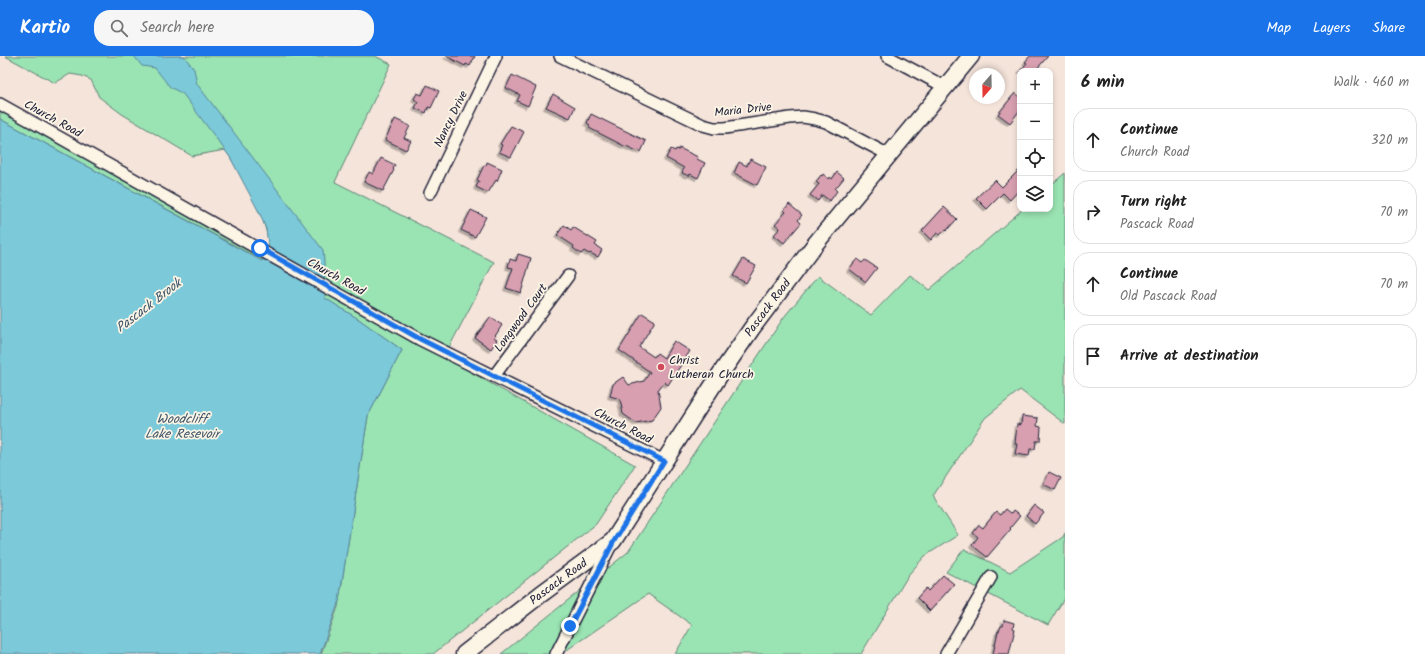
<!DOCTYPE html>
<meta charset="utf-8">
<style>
:root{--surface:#fff;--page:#f6f6f6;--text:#222;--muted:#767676;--line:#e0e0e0;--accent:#1a73e8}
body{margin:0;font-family:Kalam,sans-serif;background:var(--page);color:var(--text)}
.controls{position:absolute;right:12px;top:12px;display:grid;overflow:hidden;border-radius:8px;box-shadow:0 2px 6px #0003}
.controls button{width:36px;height:36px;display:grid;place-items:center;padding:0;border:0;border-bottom:1px solid var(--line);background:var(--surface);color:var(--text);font:20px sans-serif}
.compass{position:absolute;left:969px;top:12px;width:36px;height:36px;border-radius:50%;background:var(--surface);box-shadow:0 2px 6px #0003;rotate:200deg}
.stop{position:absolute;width:12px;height:12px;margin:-9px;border:3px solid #1a73e8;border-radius:50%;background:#fff}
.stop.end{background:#1a73e8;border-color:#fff;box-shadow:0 1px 4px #0008}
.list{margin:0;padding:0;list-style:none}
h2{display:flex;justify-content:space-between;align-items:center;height:52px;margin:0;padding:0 16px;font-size:17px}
h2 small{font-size:13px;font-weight:400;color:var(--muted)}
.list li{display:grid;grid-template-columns:26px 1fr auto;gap:12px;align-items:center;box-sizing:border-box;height:64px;margin:0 8px 8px;padding:0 8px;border:1px solid var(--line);border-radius:16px}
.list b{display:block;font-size:15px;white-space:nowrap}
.list p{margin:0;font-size:13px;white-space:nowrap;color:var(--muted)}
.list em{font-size:13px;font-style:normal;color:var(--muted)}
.icon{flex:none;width:22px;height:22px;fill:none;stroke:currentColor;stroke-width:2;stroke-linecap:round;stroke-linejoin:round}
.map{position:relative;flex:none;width:1065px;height:598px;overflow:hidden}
header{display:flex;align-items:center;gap:24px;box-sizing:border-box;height:56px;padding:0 20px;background:var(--accent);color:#fff}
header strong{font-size:19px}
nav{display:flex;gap:22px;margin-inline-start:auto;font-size:14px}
.search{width:280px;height:36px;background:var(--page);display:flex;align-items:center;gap:10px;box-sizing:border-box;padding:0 14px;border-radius:16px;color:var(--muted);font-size:15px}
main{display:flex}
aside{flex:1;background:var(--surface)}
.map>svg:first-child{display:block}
.green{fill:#9ae3b2;stroke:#5e8276}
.water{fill:#7bc9d9;stroke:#57869a}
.building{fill:#d79faf;stroke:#22223b;filter:url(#shadow)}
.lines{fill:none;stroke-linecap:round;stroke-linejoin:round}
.street-casing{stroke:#22223b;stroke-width:14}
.secondary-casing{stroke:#22223b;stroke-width:19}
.street{stroke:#fcf5e5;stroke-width:11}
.secondary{stroke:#fcf5e5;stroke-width:16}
.route{stroke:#1a73e8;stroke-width:5}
.poi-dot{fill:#d1495b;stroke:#fcf5e5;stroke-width:1.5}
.labels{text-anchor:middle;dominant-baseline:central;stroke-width:3.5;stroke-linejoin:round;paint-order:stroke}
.street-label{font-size:12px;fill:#22223b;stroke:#fcf5e5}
.poi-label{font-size:12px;fill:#22223b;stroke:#fcf5e5;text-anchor:start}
.water-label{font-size:13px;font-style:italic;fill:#3d546a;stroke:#fcf5e5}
</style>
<header>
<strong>Kartio</strong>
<div class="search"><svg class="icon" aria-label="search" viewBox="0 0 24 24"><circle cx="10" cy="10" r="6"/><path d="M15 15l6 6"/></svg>Search here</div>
<nav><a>Map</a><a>Layers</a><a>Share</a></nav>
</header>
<main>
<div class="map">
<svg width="1065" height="598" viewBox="0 0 1065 598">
<defs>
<filter id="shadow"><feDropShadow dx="-2.5" dy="2.5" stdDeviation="0" flood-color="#0004"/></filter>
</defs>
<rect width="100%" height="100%" fill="#f5e4da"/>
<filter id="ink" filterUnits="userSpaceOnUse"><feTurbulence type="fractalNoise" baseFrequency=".025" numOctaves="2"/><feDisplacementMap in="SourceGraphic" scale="8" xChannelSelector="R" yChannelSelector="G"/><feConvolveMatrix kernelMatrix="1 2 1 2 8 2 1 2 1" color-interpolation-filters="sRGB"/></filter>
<g filter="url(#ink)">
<g class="green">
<path d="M5,0H375L391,8L335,126L494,206L444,301L635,409L596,468L433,598H321L338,551L368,360L402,294L360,264L278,213L0,63V48L269,193C267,160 246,130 230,101L225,94L192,100L122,58L99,41L91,24L82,20L70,18L55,27Z"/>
<polygon points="1065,117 1065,368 1020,334 985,362 933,440 958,479 925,500 909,518 861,598 675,598 692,569 648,538 561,598 501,598 628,496 784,261 818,220 871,259 910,219 929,234 1023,153 1050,153 1050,130"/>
<polygon points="1065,477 1065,541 1048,569 946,516 964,493 1010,516 1063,481"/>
</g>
<polygon class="water" points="134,0 184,0 194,13 197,28 323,194 324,205 325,242 360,264 402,294 368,360 339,545 320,598 0,598 0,63 262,205 269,194 266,173 260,158 230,101 183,38 170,31 155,12 142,10"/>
<g class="building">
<polygon points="446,0 475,0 470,10 466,8 465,10"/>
<polygon points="1030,0 1048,0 1035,15 1020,15 1027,7 1025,6"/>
<polygon points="512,19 536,31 528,50 517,45 520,39 506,32"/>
<polygon points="427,29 439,35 431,52 428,51 426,57 415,52 418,46 414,43 417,37 422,39"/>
<polygon points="1015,37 1020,41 1020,54 1010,67 998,58"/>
<polygon points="553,38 575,51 570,62 546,51"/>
<polygon points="591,58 646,85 641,96 638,94 637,95 626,90 626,91 589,72 590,69 587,67"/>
<polygon points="395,63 410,70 404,82 411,85 406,94 385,84"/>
<polygon points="511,70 524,76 511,101 499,96 502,89 500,88"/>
<polygon points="679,92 698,101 697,103 705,107 698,122 690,118 689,120 682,117 684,112 666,102 671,93 675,95 676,93 679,94"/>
<polygon points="381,102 395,109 393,113 394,114 383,135 364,126 369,116 373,118"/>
<polygon points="750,103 766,111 757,129 734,117 739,106 747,110"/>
<polygon points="487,106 502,113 497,125 496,124 488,137 476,131 479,125 477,124 484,109 486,110"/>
<polygon points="1020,113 1020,133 1010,144 1003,137 987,153 976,142 995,124 1002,131"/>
<polygon points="837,116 844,122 835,133 837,135 830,145 822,139 818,145 810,139 819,128 816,126 821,119 822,120 823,118 829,123 830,121 832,123"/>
<polygon points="789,148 802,159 798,164 801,167 784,187 774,179 780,172 775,168 786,156 784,154"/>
<polygon points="944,151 957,163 946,175 945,174 940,179 937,177 931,184 922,175"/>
<polygon points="471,154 486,161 475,181 461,174"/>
<polygon points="564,169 571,174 573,171 597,186 595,189 602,194 598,201 590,197 589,198 584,195 581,198 573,192 574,190 557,179"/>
<polygon points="518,198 531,202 521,237 506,232 513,212 508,211 510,203 516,205"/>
<polygon points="743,203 756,210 746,227 733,220"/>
<polygon points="857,203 862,207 865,204 877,212 866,226 849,213"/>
<polygon points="642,257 655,265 639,291 654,301 657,297 664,302 674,285 690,295 668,329 664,326 658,334 661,351 652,364 636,367 623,358 620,343 610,340 613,328 623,321 629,329 644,325 650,316 619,294"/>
<polygon points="490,261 502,269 494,282 497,284 491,293 475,282"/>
<polygon points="1022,360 1038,362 1037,370 1041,371 1040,385 1036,385 1035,393 1030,393 1029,400 1015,398 1017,388 1015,388 1017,368 1021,369"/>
<polygon points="1049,416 1061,422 1055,434 1043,428"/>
<polygon points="1034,449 1044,457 1035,468 1026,460"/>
<polygon points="1005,453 1011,458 1013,455 1020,460 1010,472 1011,473 987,501 972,489 978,481 973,477 979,469 983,472 996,456 1000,459"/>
<polygon points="943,519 954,528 930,555 917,542 926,532 928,535"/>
<polygon points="1004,564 1014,567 1013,572 1015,573 1009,598 993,598 998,575 999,575 1001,570 1003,570"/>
</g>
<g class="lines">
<defs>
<g id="street">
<polyline points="560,0 703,69 714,72 725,72 790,62 803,61 815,63 826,66 889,99"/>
<polyline points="887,0 945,31"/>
<polyline points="0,48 419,283 664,405"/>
<polyline points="430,137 496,0"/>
<polyline points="494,320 568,220"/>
<polyline points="556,598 612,487"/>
<polyline points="946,598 991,521"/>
</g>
<g id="secondary">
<path id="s1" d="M464,598L541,538L613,485L719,320L752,272L816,187L971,0"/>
</g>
</defs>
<use href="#street" class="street-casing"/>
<use href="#secondary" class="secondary-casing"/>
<use href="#street" class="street"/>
<use href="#secondary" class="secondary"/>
</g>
</g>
<g class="lines" filter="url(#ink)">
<polyline class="route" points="260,192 420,283 664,405 614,485 570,570"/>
</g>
<circle class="poi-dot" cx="661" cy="311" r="4"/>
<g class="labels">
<g class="street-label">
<text transform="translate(743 54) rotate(-6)">Maria Drive</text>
<text transform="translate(53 63) rotate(29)">Church Road</text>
<text transform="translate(451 63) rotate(-64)">Nancy Drive</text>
<text transform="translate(336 221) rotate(29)">Church Road</text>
<text stroke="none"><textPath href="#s1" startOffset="467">Pascack Road</textPath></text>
<text transform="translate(521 262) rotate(-54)">Longwood Court</text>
<text transform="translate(623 370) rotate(27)">Church Road</text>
<text stroke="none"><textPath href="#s1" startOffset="119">Pascack Road</textPath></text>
</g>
<g class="poi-label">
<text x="669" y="304">Christ<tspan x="669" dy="14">Lutheran Church</tspan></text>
</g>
<g class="water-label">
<text transform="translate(149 250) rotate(-38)">Pascack Brook</text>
<text x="182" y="363">Woodcliff<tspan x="182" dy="15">Lake Resevoir</tspan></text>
</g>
</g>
</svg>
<div class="controls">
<button>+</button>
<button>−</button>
<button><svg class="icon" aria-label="locate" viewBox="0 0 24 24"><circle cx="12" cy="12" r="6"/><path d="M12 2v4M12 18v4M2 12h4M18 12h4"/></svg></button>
<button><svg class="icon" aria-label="layers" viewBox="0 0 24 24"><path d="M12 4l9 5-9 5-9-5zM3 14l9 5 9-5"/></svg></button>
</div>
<svg class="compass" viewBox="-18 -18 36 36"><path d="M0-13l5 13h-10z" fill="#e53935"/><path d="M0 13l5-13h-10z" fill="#767676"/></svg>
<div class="stop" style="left:260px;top:192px"></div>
<div class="stop end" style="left:570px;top:570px"></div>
</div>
<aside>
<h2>6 min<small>Walk · 460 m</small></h2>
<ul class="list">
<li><svg class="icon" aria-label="ahead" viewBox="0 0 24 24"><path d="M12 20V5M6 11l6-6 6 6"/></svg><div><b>Continue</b><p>Church Road</p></div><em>320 m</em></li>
<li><svg class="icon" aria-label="right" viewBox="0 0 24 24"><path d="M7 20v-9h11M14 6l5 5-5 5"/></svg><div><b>Turn right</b><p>Pascack Road</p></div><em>70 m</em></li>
<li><svg class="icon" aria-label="ahead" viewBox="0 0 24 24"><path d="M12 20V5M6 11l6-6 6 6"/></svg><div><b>Continue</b><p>Old Pascack Road</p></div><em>70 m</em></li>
<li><svg class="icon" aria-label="arrive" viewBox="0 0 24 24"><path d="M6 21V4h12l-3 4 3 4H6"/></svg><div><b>Arrive at destination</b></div></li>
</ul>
</aside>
</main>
